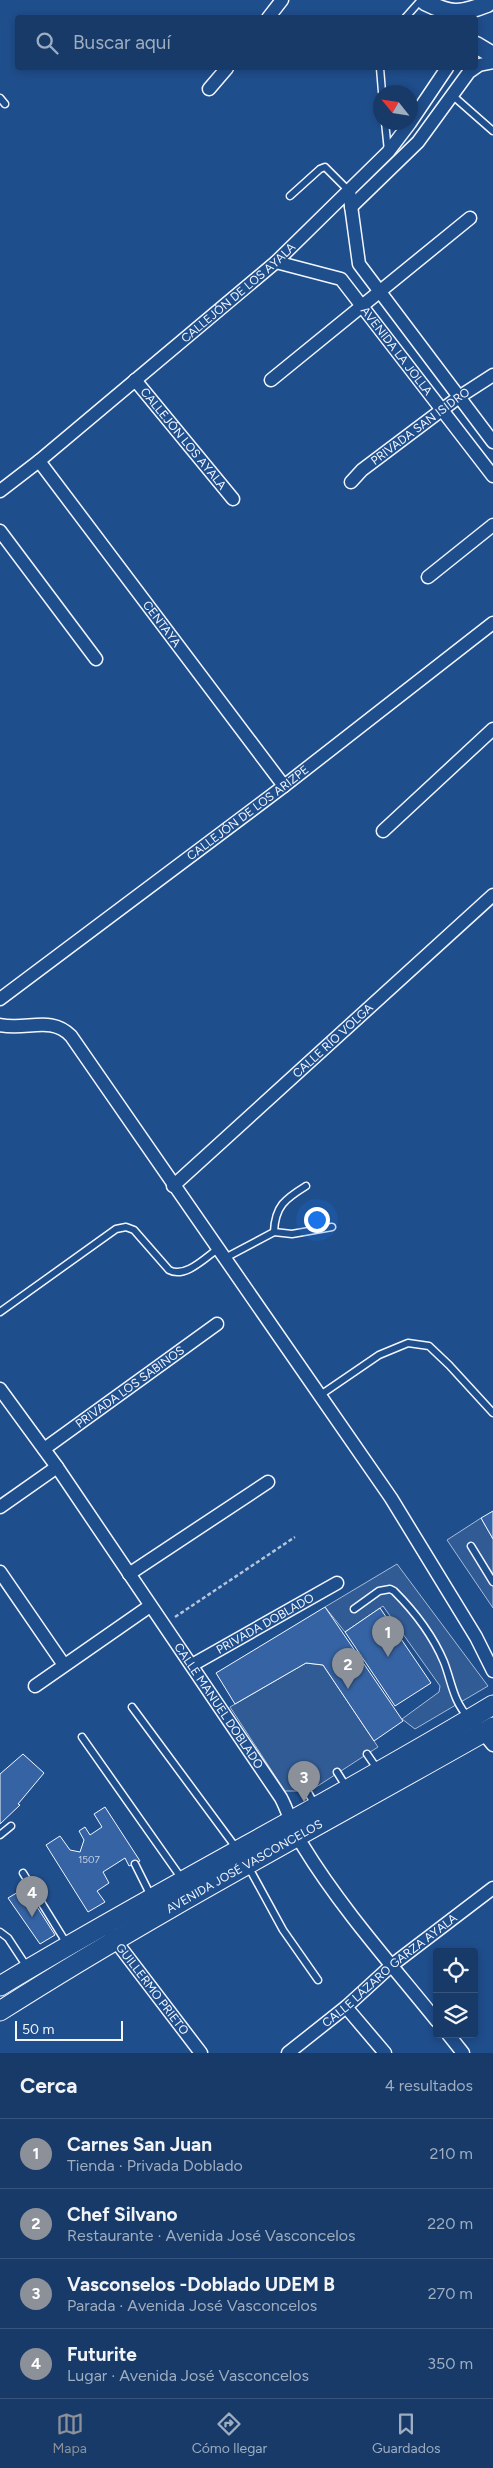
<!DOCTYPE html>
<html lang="es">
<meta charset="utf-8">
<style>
:root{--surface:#173a69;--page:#20416f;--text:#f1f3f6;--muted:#9eadc0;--line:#36547d;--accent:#8c9099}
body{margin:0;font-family:Figtree,sans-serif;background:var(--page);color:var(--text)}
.controls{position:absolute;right:15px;bottom:15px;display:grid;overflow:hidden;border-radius:5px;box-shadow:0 2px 8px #0003}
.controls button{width:45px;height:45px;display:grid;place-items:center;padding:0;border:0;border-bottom:1px solid var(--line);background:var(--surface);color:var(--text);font:25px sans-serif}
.compass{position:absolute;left:373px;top:85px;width:45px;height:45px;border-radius:50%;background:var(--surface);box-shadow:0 2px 8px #0003;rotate:300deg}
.scale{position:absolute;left:15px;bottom:12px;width:108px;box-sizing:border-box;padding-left:5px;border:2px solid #f2f6ff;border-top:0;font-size:14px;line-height:18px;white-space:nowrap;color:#f2f6ff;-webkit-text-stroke:4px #1f4e8c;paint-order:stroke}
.you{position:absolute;left:316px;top:1219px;width:18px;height:18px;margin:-12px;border:4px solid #fff;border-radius:50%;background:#1a73e8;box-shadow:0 0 0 8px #1a73e833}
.badge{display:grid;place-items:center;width:32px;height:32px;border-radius:50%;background:var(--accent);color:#fff;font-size:16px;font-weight:700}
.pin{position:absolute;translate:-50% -41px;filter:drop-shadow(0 1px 2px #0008)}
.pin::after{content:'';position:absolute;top:26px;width:18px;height:15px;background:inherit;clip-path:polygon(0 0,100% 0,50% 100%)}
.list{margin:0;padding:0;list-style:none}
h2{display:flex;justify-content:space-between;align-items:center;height:65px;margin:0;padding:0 20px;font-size:21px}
h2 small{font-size:16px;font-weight:400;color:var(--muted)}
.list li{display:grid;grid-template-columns:32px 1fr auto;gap:15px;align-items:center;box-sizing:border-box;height:70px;padding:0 20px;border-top:1px solid var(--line)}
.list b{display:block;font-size:19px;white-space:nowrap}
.list p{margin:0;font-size:16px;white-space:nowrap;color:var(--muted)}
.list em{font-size:16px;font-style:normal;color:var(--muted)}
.icon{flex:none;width:28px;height:28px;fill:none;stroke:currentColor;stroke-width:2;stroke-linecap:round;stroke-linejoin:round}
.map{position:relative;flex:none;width:493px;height:2053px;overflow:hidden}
.search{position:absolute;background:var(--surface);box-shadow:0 2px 8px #0003;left:15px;right:15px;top:15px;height:55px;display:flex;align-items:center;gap:12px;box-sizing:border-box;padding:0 18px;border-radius:5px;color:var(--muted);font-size:19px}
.sheet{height:345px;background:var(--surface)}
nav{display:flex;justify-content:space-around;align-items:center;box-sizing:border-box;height:70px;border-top:1px solid var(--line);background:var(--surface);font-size:14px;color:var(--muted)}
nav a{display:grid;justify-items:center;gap:2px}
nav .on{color:var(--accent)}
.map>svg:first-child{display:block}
.parking{fill:#305b95;stroke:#a8bbd7}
.building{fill:#3563a3;stroke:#f2f6ff}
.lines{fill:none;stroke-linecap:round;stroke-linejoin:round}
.service-casing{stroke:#f2f6ff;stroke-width:9}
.minor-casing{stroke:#f2f6ff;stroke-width:15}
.tertiary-casing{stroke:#f2f6ff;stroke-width:19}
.secondary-casing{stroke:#f2f6ff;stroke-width:21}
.path{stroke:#b3c4dc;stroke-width:2.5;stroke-dasharray:4 2.5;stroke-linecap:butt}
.service{stroke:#1f4e8c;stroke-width:6}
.minor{stroke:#1f4e8c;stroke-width:12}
.tertiary{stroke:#1f4e8c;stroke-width:16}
.secondary{stroke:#1f4e8c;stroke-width:19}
.labels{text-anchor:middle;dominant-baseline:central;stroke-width:4;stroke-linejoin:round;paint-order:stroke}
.number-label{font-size:10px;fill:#c3d1e8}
.street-label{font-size:12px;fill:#f2f6ff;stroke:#1f4e8c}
</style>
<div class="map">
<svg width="493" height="2053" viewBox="0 0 493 2053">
<rect width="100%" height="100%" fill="#1f4e8c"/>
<g class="parking">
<polygon points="481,1518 493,1539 493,1608 447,1540"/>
<polygon points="397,1564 488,1686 415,1729 402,1719 439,1692 440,1686 383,1606 345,1632 325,1607"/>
<polygon points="306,1663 323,1665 378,1747 310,1791 285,1791 230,1707"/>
</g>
<g class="building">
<polygon points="493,1511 493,1539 481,1518"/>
<polygon points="325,1607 403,1721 374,1741 323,1665 306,1663 235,1704 216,1673"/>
<polygon points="380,1608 431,1683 395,1706 345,1632"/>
<polygon points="23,1754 44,1773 18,1804 20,1805 0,1824 0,1774"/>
<polygon points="105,1807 140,1861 129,1866 125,1858 103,1872 109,1883 97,1891 105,1902 88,1912 46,1845 60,1836 70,1850 80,1852 84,1840 79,1831 85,1827 90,1835 102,1827 94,1814"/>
<polygon points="25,1888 55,1935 40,1944 8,1898"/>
</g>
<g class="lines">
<defs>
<g id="service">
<polyline points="405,18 421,0"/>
<polyline points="380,68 382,92"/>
<polyline points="452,95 493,131"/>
<polyline points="0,98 5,104"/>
<polyline points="385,122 388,151"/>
<polyline points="290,196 320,169 325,167 349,191"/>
<path d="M274,1232C275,1206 285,1199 306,1186"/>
<polyline points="225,1258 274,1232 292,1234 332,1227"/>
<path d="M0,1312L116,1229L126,1227L134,1230L169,1270C185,1279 206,1257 219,1248"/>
<polyline points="319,1396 379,1355 408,1343 429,1346 449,1365 493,1413"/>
<polyline points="471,1546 493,1582"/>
<path d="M354,1609L379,1591L390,1589L394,1591C414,1611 433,1636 444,1662C452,1683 453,1701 469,1718"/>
<polyline points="132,1707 237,1849"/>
<polyline points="82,1737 182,1879"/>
<polyline points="367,1754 378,1770"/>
<polyline points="337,1772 347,1788"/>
<polyline points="305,1787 315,1805"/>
<polyline points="0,1835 11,1826"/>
<polyline points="135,1864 151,1896"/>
<polyline points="248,1866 283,1930 318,1980"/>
<polyline points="23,1873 67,1944"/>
<polyline points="0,1932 8,1938 27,1967"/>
</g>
<g id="minor">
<polyline points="268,18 282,0"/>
<polyline points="209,89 227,68"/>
<polyline points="349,191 359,264 493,442"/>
<polyline points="351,207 418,142 469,72 479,65 493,62"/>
<path id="s1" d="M276,262L341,279L493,476"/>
<path id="s2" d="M135,380L233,499"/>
<polyline points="271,380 470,218"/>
<path id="s3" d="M39,461L284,786"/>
<path id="s4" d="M351,482L362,470L459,397L493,375"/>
<path id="s5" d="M0,491L39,461L276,262L388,152L410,123L447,68"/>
<polyline points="0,531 96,659"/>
<polyline points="428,577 493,525"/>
<polyline points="383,831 493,729"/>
<path id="s6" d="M0,999L284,786L493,623"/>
<path d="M0,1025C26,1031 51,1015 71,1036L391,1498L476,1637L493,1671"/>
<path id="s7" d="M173,1186L493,895"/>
<path id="s8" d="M0,1389L57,1467L281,1798C289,1813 293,1831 303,1846C341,1908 391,1964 437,2021"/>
<path id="s9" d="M44,1449L217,1324"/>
<polyline points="0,1507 57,1467"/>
<polyline points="0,1572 64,1665"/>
<polyline points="129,1574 268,1482"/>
<path id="s10" d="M192,1665L337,1583"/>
<polyline points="35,1686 150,1606"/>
<polyline points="479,1728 493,1745"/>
<path id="s11" d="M111,1935L201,2053"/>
<polyline points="346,2007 385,2053"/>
<polyline points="448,2034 463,2053"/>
<path id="s12" d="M288,2053L346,2007L392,1965L493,1888"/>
</g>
<g id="tertiary">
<path d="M425,2C451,15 459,15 487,4"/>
<polyline points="476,45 493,55"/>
</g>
<g id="secondary">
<path d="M0,1986C162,1888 331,1803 493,1705"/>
<path id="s13" d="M0,2011C160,1909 328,1821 493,1727"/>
</g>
</defs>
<use href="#service" class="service-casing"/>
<use href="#minor" class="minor-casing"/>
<use href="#tertiary" class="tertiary-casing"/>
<use href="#secondary" class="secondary-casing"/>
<polyline class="path" points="175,1617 295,1537"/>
<use href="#service" class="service"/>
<use href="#minor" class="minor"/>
<use href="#tertiary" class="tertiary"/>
<use href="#secondary" class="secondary"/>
</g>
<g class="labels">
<g class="number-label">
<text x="89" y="1859">1507</text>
</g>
<g class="street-label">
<text stroke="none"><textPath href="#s5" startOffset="310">CALLEJÓN DE LOS AYALA</textPath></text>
<text stroke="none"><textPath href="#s1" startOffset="158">AVENIDA LA JOLLA</textPath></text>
<text stroke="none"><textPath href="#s4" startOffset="89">PRIVADA SAN ISIDRO</textPath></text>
<text stroke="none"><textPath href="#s2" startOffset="76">CALLEJÓN LOS AYALA</textPath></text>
<text stroke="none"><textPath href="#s3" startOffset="204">CENTAYA</textPath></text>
<text stroke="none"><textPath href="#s6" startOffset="310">CALLEJÓN DE LOS ARIZPE</textPath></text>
<text stroke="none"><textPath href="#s7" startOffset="216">CALLE RÍO VOLGA</textPath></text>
<text stroke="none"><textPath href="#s9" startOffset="106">PRIVADA LOS SABINOS</textPath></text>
<text stroke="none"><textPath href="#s10" startOffset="84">PRIVADA DOBLADO</textPath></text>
<text stroke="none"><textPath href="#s8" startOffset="385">CALLE MANUEL DOBLADO</textPath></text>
<text stroke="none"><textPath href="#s13" startOffset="284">AVENIDA JOSÉ VASCONCELOS</textPath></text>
<text stroke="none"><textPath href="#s12" startOffset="131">CALLE LÁZARO GARZA AYALA</textPath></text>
<text stroke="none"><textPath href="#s11" startOffset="68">GUILLERMO PRIETO</textPath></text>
</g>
</g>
</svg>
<div class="controls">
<button><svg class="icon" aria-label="locate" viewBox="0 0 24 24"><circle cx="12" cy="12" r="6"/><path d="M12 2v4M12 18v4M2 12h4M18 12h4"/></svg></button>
<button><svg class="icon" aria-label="layers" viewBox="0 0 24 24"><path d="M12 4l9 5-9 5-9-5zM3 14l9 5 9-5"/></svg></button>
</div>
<svg class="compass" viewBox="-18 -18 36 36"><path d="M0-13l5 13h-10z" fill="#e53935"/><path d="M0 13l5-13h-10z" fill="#9eadc0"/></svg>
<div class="scale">50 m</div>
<div class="you"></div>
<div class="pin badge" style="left:388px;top:1657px">1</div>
<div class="pin badge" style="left:348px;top:1689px">2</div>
<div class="pin badge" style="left:304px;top:1802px">3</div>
<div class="pin badge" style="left:32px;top:1917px">4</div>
<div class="search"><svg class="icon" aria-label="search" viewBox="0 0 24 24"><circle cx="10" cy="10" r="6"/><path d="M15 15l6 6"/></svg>Buscar aquí</div>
</div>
<section class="sheet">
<h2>Cerca<small>4 resultados</small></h2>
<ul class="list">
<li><span class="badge">1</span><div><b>Carnes San Juan</b><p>Tienda · Privada Doblado</p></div><em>210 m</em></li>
<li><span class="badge">2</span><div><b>Chef Silvano</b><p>Restaurante · Avenida José Vasconcelos</p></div><em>220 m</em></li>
<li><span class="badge">3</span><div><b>Vasconselos -Doblado UDEM B</b><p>Parada · Avenida José Vasconcelos</p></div><em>270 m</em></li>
<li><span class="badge">4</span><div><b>Futurite</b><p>Lugar · Avenida José Vasconcelos</p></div><em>350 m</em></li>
</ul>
</section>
<nav>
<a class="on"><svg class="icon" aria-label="map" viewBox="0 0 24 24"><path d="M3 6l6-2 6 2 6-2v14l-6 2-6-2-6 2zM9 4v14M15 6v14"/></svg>Mapa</a>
<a><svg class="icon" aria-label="directions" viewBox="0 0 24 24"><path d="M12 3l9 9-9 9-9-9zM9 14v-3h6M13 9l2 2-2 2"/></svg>Cómo llegar</a>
<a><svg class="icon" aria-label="saved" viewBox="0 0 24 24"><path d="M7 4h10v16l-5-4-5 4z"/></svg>Guardados</a>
</nav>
